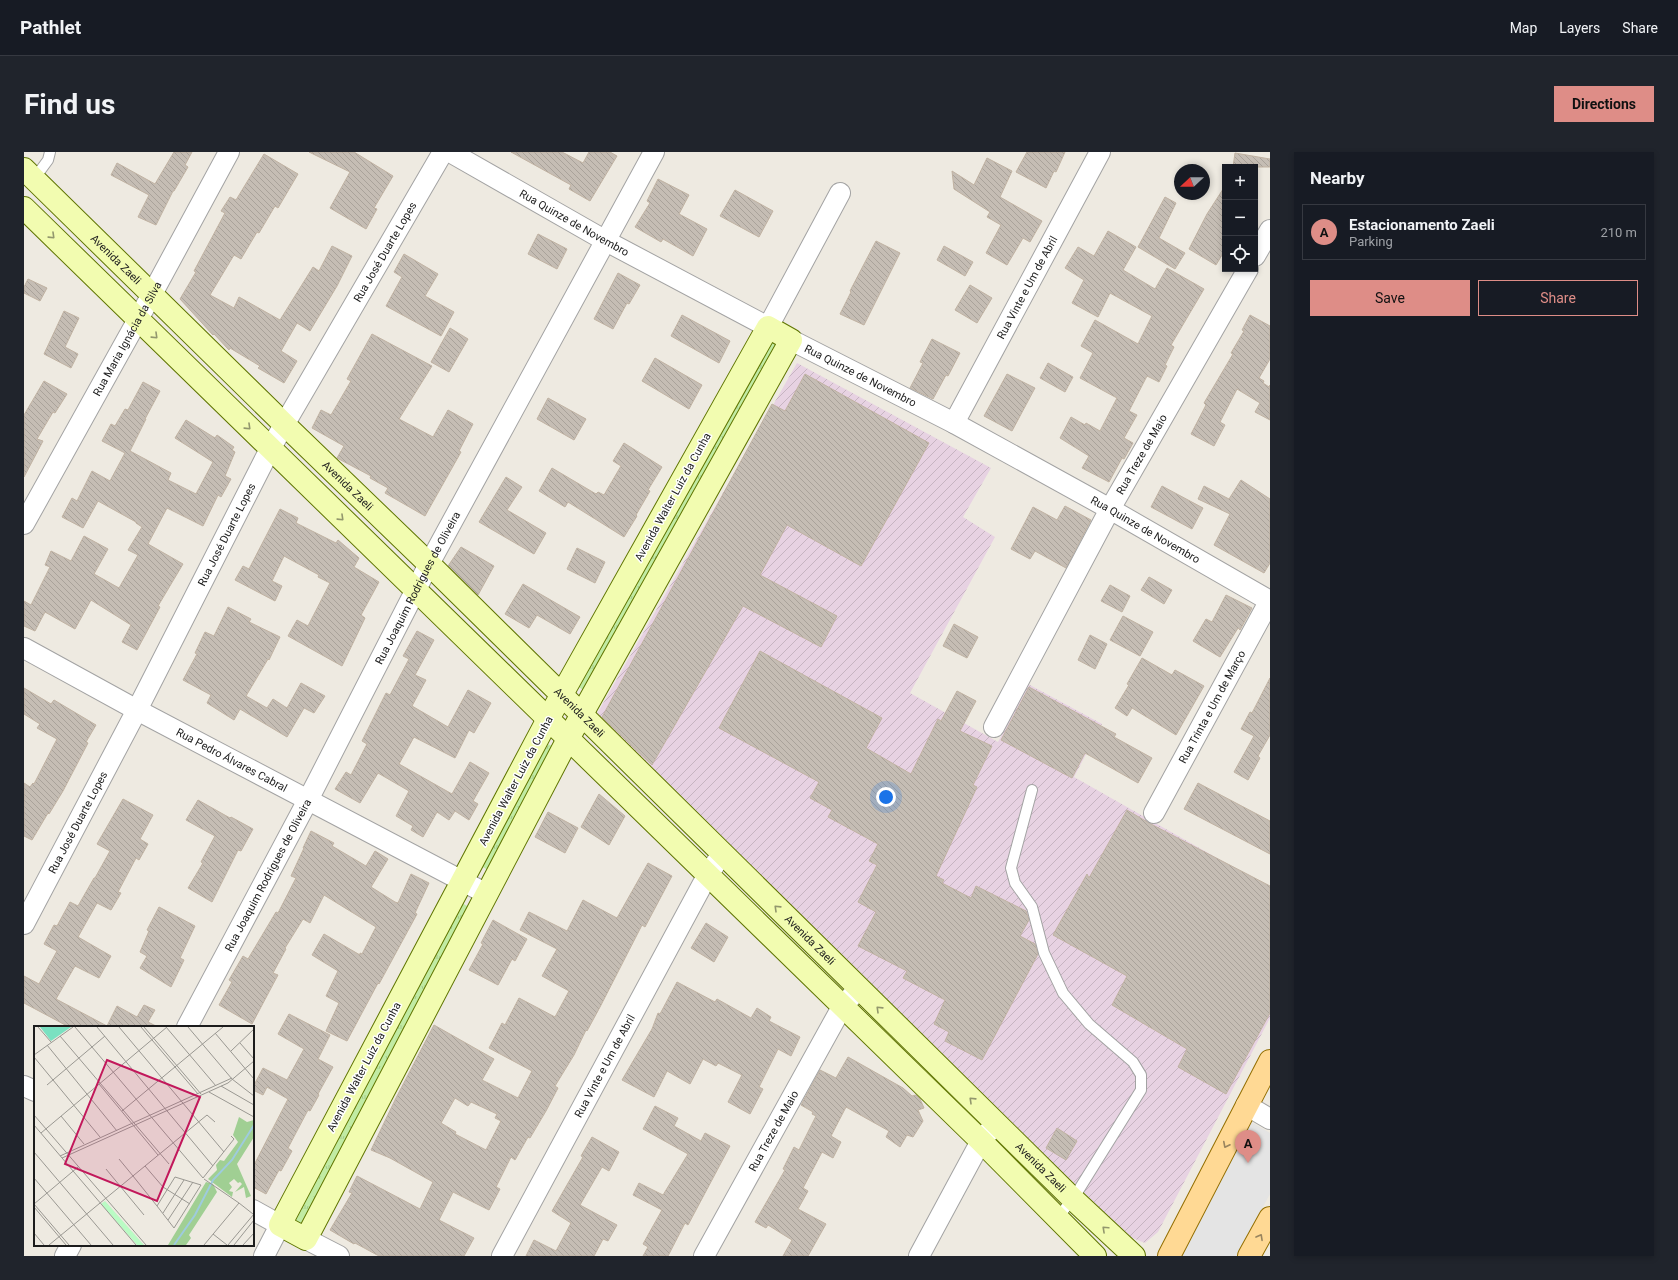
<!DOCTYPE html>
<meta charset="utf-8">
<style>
:root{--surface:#171b24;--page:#20242c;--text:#f1f3f6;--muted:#9ea1a6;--line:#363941;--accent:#de8d87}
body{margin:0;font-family:Roboto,sans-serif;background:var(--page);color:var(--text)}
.controls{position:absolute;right:12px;top:12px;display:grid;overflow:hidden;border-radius:0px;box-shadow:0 2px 6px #0003}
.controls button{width:36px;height:36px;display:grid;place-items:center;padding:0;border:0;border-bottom:1px solid var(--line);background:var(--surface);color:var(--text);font:20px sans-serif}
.compass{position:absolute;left:1150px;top:12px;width:36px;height:36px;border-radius:50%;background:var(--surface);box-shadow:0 2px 6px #0003;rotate:248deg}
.you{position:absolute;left:862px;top:645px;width:14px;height:14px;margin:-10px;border:3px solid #fff;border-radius:50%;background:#1a73e8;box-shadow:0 0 0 6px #1a73e833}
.badge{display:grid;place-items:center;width:26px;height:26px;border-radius:50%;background:var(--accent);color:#111;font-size:13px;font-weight:700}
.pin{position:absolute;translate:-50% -33px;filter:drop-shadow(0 1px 2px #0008)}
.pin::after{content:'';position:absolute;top:21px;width:14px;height:12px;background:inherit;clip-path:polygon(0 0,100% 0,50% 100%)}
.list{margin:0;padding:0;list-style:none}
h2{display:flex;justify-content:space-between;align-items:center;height:52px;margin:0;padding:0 16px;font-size:17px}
h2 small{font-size:13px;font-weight:400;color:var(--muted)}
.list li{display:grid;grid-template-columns:26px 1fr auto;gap:12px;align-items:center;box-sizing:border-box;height:56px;margin:0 8px 8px;padding:0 8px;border:1px solid var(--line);border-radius:0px}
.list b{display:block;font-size:15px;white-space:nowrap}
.list p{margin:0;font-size:13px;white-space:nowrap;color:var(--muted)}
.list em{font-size:13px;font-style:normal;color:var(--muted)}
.actions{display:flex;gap:8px;padding:12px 16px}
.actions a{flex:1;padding:9px 0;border:1px solid var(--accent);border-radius:0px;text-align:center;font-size:14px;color:var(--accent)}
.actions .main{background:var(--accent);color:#111}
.icon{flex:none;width:22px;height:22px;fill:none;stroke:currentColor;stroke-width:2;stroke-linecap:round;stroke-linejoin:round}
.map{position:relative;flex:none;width:1246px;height:1104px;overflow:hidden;border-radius:0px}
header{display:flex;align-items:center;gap:24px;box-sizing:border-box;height:56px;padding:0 20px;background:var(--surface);border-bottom:1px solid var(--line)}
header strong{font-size:19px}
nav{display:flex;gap:22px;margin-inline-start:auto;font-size:14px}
.intro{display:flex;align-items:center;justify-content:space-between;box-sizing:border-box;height:96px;padding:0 24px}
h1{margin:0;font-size:28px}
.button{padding:10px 18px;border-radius:0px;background:var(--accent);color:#111;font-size:14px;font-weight:700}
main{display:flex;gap:24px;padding:0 24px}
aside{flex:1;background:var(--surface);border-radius:0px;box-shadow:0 2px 6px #0003}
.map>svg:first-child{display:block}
.industrial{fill:url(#industrial-furrows)}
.grass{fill:url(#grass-tufts)}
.parking{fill:#e4e4e4}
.building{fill:url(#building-back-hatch);stroke:#c0b2a2;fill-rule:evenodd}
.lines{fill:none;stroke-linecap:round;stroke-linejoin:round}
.lane-casing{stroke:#a3a3a3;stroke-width:12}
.street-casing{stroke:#a3a3a3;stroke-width:22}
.secondary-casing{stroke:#5f7500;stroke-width:24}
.primary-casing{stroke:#936e00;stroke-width:24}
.lane{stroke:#fff;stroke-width:10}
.street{stroke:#fff;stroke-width:20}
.secondary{stroke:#f2fcb0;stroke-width:22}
.primary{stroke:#ffd994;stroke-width:22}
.oneway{stroke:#92976d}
.oneway2{stroke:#99845e}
.labels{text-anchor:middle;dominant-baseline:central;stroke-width:3;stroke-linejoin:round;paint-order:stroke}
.street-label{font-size:11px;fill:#1c1c1c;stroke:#fff}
.inset-river{fill:none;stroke:#9ecbde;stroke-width:2}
.inset-road{fill:none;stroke:#9a9892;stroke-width:1}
.view{fill:#c2185b;fill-opacity:0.15;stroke:#c2185b;stroke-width:2}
.inset-edge{fill:none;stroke:#1c1c1c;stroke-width:2}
</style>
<header>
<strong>Pathlet</strong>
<nav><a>Map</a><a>Layers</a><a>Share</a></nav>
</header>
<div class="intro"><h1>Find us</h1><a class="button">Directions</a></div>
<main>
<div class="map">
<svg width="1246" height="1104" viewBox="0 0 1246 1104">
<defs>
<pattern id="industrial-furrows" width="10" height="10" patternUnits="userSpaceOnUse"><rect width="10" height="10" fill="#e7d2e2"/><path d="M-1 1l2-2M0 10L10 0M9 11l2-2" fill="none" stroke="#c6b4c1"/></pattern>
<pattern id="grass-tufts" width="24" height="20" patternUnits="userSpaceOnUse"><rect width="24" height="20" fill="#c1eba3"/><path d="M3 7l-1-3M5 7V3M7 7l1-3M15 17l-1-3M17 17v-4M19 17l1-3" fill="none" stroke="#a5c98c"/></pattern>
<pattern id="building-back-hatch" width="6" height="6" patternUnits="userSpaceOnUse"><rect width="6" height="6" fill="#c5bdb4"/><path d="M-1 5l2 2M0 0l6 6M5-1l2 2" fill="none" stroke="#a9a29a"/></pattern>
</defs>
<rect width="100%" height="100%" fill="#eeeae1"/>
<polygon class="industrial" points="773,211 967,316 939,365 971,385 886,541 974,590 1004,532 1078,572 1050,625 1246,736 1246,866 1134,1080 1121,1091 1106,1085 569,569"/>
<g class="grass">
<polygon points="746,189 754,193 561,539 553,534"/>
<polygon points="524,592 532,596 464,718 457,714"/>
<polygon points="436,750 445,755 275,1077 267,1072"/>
</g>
<polygon class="parking" points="1225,969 1246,981 1246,1042 1212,1104 1153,1104"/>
<g class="building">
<polygon points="150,0 168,0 161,13 164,15 150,39 149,39 132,73 114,65 125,43 87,23 93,11 131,32"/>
<polygon points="285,0 330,0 369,24 350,56 353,57 342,77 306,56 326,20"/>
<polygon points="487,0 538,0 559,11 565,0 586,0 593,4 566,49 545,37 547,33"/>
<polygon points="1003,0 1041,0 1032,20 1030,19 1022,36 992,20"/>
<polygon points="1211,1 1246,7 1246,15 1209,15"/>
<polygon points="240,2 274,22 254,56 251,54 235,81 233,80 217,107 210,103 186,143 210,156 215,145 256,168 289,115 295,119 308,94 328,104 313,134 286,179 273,171 257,199 273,209 260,231 234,216 236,214 206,196 205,198 190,182 189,183 156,147 172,120 170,119 201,61 197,59 206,45 212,48"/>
<polygon points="963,6 988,19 976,45 1018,69 1006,90 999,86 983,113 962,101 977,73 963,65 966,60 930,37 928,19 950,33"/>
<polygon points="634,27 665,43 655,62 683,77 669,104 639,87 637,90 611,75 626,51 623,49"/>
<polygon points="1201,34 1201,98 1192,113 1165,97 1183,62"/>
<polygon points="711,38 749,59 735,85 696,64"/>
<polygon points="1141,45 1152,51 1135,86 1161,101 1151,117 1114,95"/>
<polygon points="1084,79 1112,95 1099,118 1131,137 1143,116 1180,137 1147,193 1150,195 1141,213 1143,214 1135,230 1123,224 1105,259 1113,263 1100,286 1109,291 1100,307 1098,306 1085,330 1058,316 1065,304 1036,286 1047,265 1061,273 1062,271 1076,279 1093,246 1056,226 1069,201 1057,194 1071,168 1114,192 1128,164 1086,141 1074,165 1048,151 1060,128 1041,116 1054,95 1070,104"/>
<polygon points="514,82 543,97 533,117 504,102"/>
<polygon points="852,89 876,101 840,173 816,162 827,140 826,139"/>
<polygon points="920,94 949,110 941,124 913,108"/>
<polygon points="380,102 414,122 401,144 430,160 417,184 362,154 378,125 370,120"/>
<polygon points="594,121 616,133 605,152 603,151 589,177 570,167"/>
<polygon points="4,127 23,136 16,149 0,141 0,135"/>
<polygon points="946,133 968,146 953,171 931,158"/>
<polygon points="40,159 55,166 41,195 54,202 47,216 20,202"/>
<polygon points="658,163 706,189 695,211 647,184"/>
<polygon points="1226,163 1246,174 1246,207 1235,226 1240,229 1239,231 1245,235 1246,233 1246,268 1231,260 1236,251 1213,237 1196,270 1201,273 1190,294 1167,282 1182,253 1180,251 1209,202 1207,201 1220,179 1218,178"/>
<polygon points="426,176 444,187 425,220 407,210"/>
<polygon points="348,182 408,214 375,267 409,285 424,258 449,272 435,299 437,300 401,364 361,341 364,336 346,326 347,324 313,306 320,294 288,276 297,258 307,263 327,229 323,227"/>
<polygon points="908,187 936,201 924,224 922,223 909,247 886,236 899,211 896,210"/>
<polygon points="631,206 678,233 665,257 618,229"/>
<polygon points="1024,211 1049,225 1041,240 1016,226"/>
<polygon points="781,222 905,291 837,414 763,373 736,423 813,464 797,495 719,454 628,613 578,565 748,252 761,259"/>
<polygon points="983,222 1011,236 988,279 960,264"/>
<polygon points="20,229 43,242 31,261 29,260 13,287 19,289 0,325 0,263"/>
<polygon points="119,230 136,239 121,267 122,267 106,299 147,321 144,328 172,342 189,310 151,286 162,268 191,286 193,283 210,295 208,298 211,300 201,324 207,327 197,345 194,343 179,374 143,356 124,392 159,412 134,454 136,455 113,498 98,490 107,473 67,448 51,477 21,460 11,479 0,474 0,449 7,453 26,415 21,413 27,399 47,409 60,384 84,397 70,422 95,436 114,403 104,398 118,375 112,371 112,370 74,349 59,376 38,365 48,346 53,349 68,319 86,329 101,301 78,289 87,272 91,274 101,257 104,258"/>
<polygon points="524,246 562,267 550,288 513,267"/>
<polygon points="600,291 638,315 624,338 626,339 612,363 613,364 600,385 544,350 541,355 515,339 528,316 572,342 574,340 580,343 597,314 589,309"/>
<polygon points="482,325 498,335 483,358 522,381 510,402 455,370"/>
<polygon points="1217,328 1246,347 1246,411 1240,421 1190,393 1206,362 1174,347 1180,334 1205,347"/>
<polygon points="1138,334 1179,356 1168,377 1127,355"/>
<polygon points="1041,354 1067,368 1042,416 1011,399 1006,407 987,397 1009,355 1033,368"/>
<polygon points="256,357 274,366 272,371 312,391 314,388 335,406 330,415 355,430 337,463 341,466 318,514 264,484 273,468 284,474 306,431 294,425 295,423 260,404 248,429 258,434 251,449 211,428 219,414 225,417"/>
<polygon points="437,395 470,414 454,443 424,414"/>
<polygon points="553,396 581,410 571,431 543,417"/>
<polygon points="1125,425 1148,438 1140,452 1117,438"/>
<polygon points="499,432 556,465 546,482 513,463 505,476 481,462"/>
<polygon points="1086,433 1106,444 1098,460 1077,449"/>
<polygon points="1202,443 1228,456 1216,478 1214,476 1196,505 1169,489 1182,467 1188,470"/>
<polygon points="204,455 227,467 225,470 256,485 245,508 244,507 222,544 243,556 249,547 263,556 277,531 301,544 290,561 280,556 263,585 216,557 210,568 183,551 187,543 159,528 173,502 171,501 181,480 190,484"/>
<polygon points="1099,464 1129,480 1116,504 1086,488"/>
<polygon points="930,472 954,485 943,506 919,494"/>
<polygon points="393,479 410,488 391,523 402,528 388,554 424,575 444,538 467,551 450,581 445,578 431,606 390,585 375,612 428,642 446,610 465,621 449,649 454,652 445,668 431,659 425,668 413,660 399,685 387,678 389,674 372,664 385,639 354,621 336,651 311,637 322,620 327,623 343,592 338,589 362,541 366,543 385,507 379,504"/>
<polygon points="1066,483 1083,492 1071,517 1054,508"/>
<polygon points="736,499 858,566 842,596 887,622 914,567 917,569 933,539 952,549 936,579 968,594 949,633 953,635 912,724 920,728 918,731 947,746 952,734 1002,759 1005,768 996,784 1011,792 1014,802 958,908 921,889 925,880 910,872 921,848 879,826 883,819 834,794 852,760 834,750 853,713 845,709 854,692 804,665 808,658 786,646 795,630 695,576"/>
<polygon points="1118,506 1148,523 1151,518 1180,534 1152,583 1108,556 1103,564 1091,556 1105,533 1103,532"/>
<polygon points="1246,526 1246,583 1234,604 1236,606 1224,628 1210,620 1230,584 1217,577 1226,560 1228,561"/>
<polygon points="1005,535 1092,582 1090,585 1128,606 1114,631 1061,601 1048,626 977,588"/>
<polygon points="0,536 27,552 30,548 72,573 62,590 64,591 39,639 25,662 24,661 8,688 0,684 0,631 6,635 9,631 10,632 33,587 13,576 16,572 0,562"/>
<polygon points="1174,631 1246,669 1246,702 1160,657"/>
<polygon points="575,642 601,664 585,693 557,675"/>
<polygon points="99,647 129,663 116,687 124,692 115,708 112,706 94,740 97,741 87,758 73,751 54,785 87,804 75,826 51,814 32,847 83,874 93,854 113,865 120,853 131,858 124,870 134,875 45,875 0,851 0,824 15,832 33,799 20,792 30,773 33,774 46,750 54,754 70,726 71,726 86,699 73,692"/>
<polygon points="174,648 206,666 207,665 229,677 217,699 214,698 188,750 164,736 179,711 177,710 191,684 162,668"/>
<polygon points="1103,658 1125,671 1246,734 1246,861 1202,942 1154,915 1163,897 1088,853 1103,824 1029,783 1063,722 1065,726"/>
<polygon points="524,660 554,676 541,701 511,685"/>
<polygon points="287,679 310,691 308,694 342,714 351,699 364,707 347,735 371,750 374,751 387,722 405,731 391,761 393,762 355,832 354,831 323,889 302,879 315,851 302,844 314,819 288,803 300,782 336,803 336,801 338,802 352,775 300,743 286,771 279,767 261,796 262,797 249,821 254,823 228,872 195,853 208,830 205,828 219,804 224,807 252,760 254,761 272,726 267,724 280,696 279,696"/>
<path d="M624,711L648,724L621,775L618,773L576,855L563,879L562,878L550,903L531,934L534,936L522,959L506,986L504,985L491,1008L487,1005L472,1035L476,1037L465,1058L429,1040L415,1068L450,1086L440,1104H355L331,1091L330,1092L306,1078L328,1041L325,1040L333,1024L396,1057L409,1030L366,1006L347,998L372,946L410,873L470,907L458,928L494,946L508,919L465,896L478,871L481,873L495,846L531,865L545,839L518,824L533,797L496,778L505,760L543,779L559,748L593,766ZM431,946L444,954L447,950L473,962L471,966L477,969L462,998L431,982L432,980L417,971Z"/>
<polygon points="135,755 171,774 156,806 160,808 147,835 116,816 123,804 116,800 125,779 123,778"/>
<polygon points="469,768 503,787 491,809 488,807 474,833 445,818 459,792 457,791"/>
<polygon points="682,771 704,785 690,810 667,796"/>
<polygon points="653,830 691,850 693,847 727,866 733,856 747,865 745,869 776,885 767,904 754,897 735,935 739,937 726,962 704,950 718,923 694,911 692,914 679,907 666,932 643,919 630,945 598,928 628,877 634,861 636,862"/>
<polygon points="265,862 306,883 294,907 309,915 294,942 295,943 286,959 284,958 264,996 268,999 257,1019 255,1018 242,1042 229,1035 229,1015 264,947 243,935 239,943 229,938 229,935 239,916 263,928 280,897 254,882"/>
<polygon points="824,905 879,936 888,944 892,943 896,947 900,956 894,958 899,969 889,985 883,983 876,995 862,985 865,979 822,955 807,984 817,990 809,1006 798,1000 779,1036 784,1039 774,1057 802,1072 784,1104 759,1104 768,1088 744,1073 742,1076 731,1070 761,1018 759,1017 770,995 775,998 792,964 788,962 789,960 777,953 796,918 812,926"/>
<polygon points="631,954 654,966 650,974 677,989 681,981 706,994 664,1073 661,1071 644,1104 619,1104 624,1095 619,1092 638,1058 609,1043 615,1031 639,1043 664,1002 619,977"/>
<polygon points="1033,976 1053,989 1042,1008 1022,996"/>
<polygon points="568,985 595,1000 585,1019 578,1015 556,1053 593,1073 584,1089 579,1087 570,1104 502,1104 510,1088 532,1099 547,1071 528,1059 559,1005 557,1004"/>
</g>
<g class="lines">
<defs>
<g id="lane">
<polyline points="10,27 24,8 26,0"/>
<polyline points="1008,638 987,716 991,731 1008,755 1020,801 1039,841 1065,872 1109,910 1117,923 1117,938 1049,1047 1033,1066"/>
</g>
<g id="street">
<path id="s1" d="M426,0L582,89L744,175L816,41"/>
<polyline points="1231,104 1246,78"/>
<path id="s2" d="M767,188L930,271L1086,357L1246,449"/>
<path id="s3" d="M930,271L1076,0"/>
<path id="s4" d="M0,372L127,144L205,0"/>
<path id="s5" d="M0,496L113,558L463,742"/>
<path id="s6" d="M970,575L1086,357L1224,117"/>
<path id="s7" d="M1130,661L1246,448"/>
<path id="s8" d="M0,772L113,558L246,297L419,0"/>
<path id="s9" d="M163,875L284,648L405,412L630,0"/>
<polyline points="0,934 11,939"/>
<polyline points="1222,953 1246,967"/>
<polyline points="229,1058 256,1073 240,1104"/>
<polyline points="282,1087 315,1104"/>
<polyline points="41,1104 47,1093"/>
<path id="s10" d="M478,1104L683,724L698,702"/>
<path id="s11" d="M680,1104L818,855L835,836"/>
<polyline points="895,1104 957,989 972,971"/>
</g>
<g id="secondary">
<path id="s12" d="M0,17L260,272L405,412L1049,1047L1110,1104"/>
<polyline points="0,56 957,989 1071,1104"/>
<polygon points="744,175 767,188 544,587 282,1087 256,1073 524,567"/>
</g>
<g id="primary">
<polyline points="1145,1104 1246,909"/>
<polyline points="1225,1104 1246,1066"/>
</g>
</defs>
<use href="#lane" class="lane-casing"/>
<use href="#street" class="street-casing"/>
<use href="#secondary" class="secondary-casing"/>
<use href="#primary" class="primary-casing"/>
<use href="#lane" class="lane"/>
<use href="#street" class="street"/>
<use href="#secondary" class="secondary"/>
<use href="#primary" class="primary"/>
</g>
<defs><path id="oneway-chevron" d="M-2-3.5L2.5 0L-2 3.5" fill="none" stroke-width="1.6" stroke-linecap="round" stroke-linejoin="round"/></defs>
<g class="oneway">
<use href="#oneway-chevron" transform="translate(28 84) rotate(44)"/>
<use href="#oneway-chevron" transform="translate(131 184) rotate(44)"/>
<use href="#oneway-chevron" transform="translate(224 275) rotate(44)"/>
<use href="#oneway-chevron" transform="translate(317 366) rotate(44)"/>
<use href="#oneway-chevron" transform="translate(753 756) rotate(-136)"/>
<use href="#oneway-chevron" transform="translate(855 857) rotate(-136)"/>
<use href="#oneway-chevron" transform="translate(948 948) rotate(-136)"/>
<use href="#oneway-chevron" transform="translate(1081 1077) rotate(-137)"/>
</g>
<g class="oneway2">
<use href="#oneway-chevron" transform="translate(1202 993) rotate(117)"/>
<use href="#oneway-chevron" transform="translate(1236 1085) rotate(-61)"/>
</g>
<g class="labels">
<g class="street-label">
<text stroke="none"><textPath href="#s1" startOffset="143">Rua Quinze de Novembro</textPath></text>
<text stroke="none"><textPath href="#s8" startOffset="763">Rua José Duarte Lopes</textPath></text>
<text stroke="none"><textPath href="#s12" startOffset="129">Avenida Zaeli</textPath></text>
<text stroke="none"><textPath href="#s3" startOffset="154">Rua Vinte e Um de Abril</textPath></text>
<text stroke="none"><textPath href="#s4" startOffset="212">Rua Maria Ignácia da Silva</textPath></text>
<text stroke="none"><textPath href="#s2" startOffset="78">Rua Quinze de Novembro</textPath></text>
<text stroke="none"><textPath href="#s6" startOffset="310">Rua Treze de Maio</textPath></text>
<text stroke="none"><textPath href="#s12" startOffset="453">Avenida Zaeli</textPath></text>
<text transform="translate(649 345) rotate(-61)">Avenida Walter Luiz da Cunha</text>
<text stroke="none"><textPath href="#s2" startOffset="402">Rua Quinze de Novembro</textPath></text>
<text stroke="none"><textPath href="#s8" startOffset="439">Rua José Duarte Lopes</textPath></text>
<text stroke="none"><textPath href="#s9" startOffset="496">Rua Joaquim Rodrigues de Oliveira</textPath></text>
<text stroke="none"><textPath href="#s7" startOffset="121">Rua Trinta e Um de Março</textPath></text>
<text stroke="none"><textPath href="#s12" startOffset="777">Avenida Zaeli</textPath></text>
<text stroke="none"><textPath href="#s5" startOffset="236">Rua Pedro Álvares Cabral</textPath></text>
<text transform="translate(492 629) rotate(-62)">Avenida Walter Luiz da Cunha</text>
<text stroke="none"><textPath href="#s8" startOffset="115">Rua José Duarte Lopes</textPath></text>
<text stroke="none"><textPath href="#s9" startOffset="172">Rua Joaquim Rodrigues de Oliveira</textPath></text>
<text stroke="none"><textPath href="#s12" startOffset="1101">Avenida Zaeli</textPath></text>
<text stroke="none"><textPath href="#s10" startOffset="216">Rua Vinte e Um de Abril</textPath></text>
<text transform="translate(340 915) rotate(-62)">Avenida Walter Luiz da Cunha</text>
<text stroke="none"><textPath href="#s11" startOffset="143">Rua Treze de Maio</textPath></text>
<text stroke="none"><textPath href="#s12" startOffset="1425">Avenida Zaeli</textPath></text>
</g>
</g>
<g transform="translate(10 874)">
<rect width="220" height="220" fill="#eeeae1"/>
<path d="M205,91L213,96L220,94V111L203,138L217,170L212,172L210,161L201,166L208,158L206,156L204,157L200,153L195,157L198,161L195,165L199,166L198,171L174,153L183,144L182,139L186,134L190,135L204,116L199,109ZM172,156L179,158L183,166L155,209L157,212L152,219H134Z" fill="#a0cf93"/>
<path d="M71,175L110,219H103L67,178Z" fill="#bafbc4"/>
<path d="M6,1H37L17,15Z" fill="#7ae1c1"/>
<path class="inset-river" d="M140,219L161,189L179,154L198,134L220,99"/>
<path class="inset-road" d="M4,1L17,16M41,1L169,152L200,113L197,110M63,1L179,140M85,1L190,126M107,1L164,68M110,1L167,68M132,1L182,60M154,1L198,53L220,70M181,7L220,53M26,10L135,138M206,17L220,33M13,19L83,105M197,25L220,3M0,29L39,1M0,31L66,111M65,58L124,129M13,59L71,10M187,60L220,79M175,66L220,91M88,85L189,1M0,89L112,219M27,90L50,118M0,99L102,219M7,107L133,1M0,126L79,219M26,130L198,52M28,132L194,57L220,35M85,133L99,150L123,180L140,202L167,159L141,151L123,180M111,140L129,161L156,178M72,143L110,189M0,152L57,219M170,153L205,177M0,178L44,141M0,178L35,219M0,181L32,219M129,187L150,154M134,194L159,156M0,207L10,219M179,208L193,219M15,219L173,89L181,96M170,219L205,177L219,188M194,219L220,188M200,219L220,194M209,219L220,207"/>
<path class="view" d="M73,34L166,71L123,175L31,138Z"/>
<rect width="220" height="220" class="inset-edge"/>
</g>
</svg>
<div class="controls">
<button>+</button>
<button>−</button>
<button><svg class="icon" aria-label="locate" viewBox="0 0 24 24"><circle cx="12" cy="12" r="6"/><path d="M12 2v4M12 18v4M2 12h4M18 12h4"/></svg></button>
</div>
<svg class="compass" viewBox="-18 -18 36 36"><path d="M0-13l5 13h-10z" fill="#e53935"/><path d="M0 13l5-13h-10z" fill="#9ea1a6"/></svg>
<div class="you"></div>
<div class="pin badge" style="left:1224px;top:1011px">A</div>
</div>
<aside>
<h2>Nearby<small></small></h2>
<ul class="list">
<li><span class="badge">A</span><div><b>Estacionamento Zaeli</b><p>Parking</p></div><em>210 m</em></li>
</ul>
<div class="actions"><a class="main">Save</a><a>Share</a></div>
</aside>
</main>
